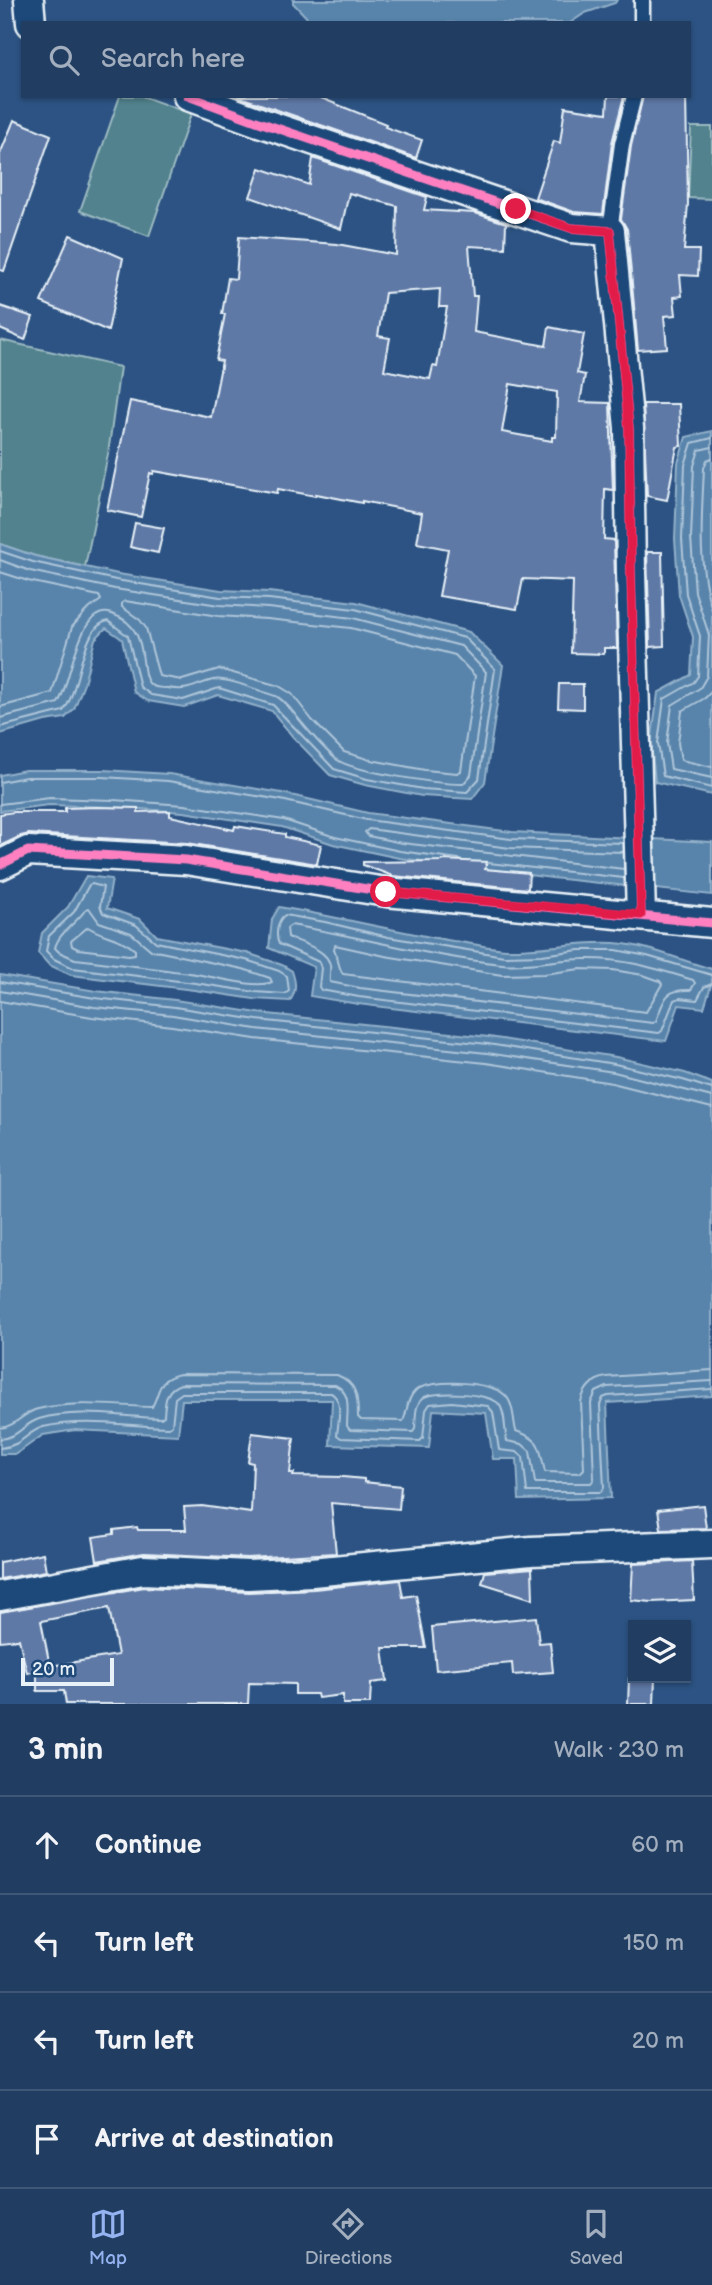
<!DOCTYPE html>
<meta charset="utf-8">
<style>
:root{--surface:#213e62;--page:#2d496b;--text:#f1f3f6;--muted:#a2aebe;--line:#3e5777;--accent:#95b2f1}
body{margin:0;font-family:"Balsamiq Sans",sans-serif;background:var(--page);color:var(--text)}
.controls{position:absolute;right:21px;bottom:21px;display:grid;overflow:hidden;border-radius:0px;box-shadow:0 2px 5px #0004}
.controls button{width:63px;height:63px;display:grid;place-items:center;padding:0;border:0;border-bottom:2px solid var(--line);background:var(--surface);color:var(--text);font:35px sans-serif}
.scale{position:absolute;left:21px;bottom:18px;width:93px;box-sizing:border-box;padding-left:7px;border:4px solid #e8f1f8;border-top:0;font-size:19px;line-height:24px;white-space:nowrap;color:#e8f1f8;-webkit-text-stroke:5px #1f4a7a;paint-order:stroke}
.stop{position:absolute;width:21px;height:21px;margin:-16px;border:5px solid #e11d48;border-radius:50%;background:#fff}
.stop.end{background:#e11d48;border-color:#fff;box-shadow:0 2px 7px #0008}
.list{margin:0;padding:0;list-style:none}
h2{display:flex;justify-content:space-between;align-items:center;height:91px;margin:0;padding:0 28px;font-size:30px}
h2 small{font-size:23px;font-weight:400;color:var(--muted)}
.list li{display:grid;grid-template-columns:46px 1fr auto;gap:21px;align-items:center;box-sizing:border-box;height:98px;padding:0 28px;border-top:2px solid var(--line)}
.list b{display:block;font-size:26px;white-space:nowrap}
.list em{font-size:23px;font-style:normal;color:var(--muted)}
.icon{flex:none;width:38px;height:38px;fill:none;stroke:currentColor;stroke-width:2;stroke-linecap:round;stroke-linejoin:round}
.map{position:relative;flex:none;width:712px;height:1704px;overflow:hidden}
.search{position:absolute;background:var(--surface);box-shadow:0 2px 5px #0004;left:21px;right:21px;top:21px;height:77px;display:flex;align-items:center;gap:18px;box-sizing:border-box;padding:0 24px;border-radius:0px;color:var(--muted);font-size:26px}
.sheet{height:483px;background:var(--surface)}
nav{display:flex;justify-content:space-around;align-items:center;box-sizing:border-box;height:98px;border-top:2px solid var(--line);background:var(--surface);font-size:19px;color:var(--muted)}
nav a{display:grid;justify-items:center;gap:4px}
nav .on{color:var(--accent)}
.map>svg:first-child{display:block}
.green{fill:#51828d;stroke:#9cbac2;stroke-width:2}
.water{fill:#5884ab;stroke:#92b0ca;stroke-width:2}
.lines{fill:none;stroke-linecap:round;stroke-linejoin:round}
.shore{stroke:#aec5d9;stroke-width:2}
.building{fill:#5f79a6;stroke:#e8f1f8;stroke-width:2;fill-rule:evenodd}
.lane-casing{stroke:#e8f1f8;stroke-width:19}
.street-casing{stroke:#e8f1f8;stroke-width:33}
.lane{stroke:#1f4a7a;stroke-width:14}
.street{stroke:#1f4a7a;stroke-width:28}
.cycleway-casing{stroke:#1f4a7a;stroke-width:13}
.cycleway{stroke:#ff80c0;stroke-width:9}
.route{stroke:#e11d48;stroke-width:9}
</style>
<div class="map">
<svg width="712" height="1704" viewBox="0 0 712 1704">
<rect width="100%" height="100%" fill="#2c5383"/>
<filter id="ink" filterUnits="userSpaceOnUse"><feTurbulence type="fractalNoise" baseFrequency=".0143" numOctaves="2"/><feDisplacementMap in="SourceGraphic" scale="14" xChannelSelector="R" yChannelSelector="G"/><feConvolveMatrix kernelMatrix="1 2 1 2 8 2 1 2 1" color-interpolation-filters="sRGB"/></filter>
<g filter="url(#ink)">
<g class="green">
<polygon points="120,96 142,96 191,114 149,236 80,211"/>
<polygon points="691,127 712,127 712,199 688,198"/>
<polygon points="0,340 120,367 108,454 85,567 35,556 0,544"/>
</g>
<g class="water">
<polygon points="293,0 617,0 615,3 585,13 570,23 312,23 293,3"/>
<polygon points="712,431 712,795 655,782 651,743 658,693 691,675 693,637 679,595 675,539 678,463 686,437"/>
<polygon points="0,544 35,556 118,574 221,590 269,592 356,602 469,632 503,665 485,782 472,799 422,796 365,785 330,775 293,737 272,711 218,695 184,707 148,701 134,692 122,639 106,628 95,639 84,684 74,709 65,718 45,721 0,734"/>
<polygon points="25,770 103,770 169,774 282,793 368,813 512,832 712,842 712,895 552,878 399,858 333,844 282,827 183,812 112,807 49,805 0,811 0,775"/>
<path d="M86,876L112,879L107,908L140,919L157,936L247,953L282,965L292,971C296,983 297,990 290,1001L254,999L194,990L71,975L49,965L38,953L42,933L68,907Z"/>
<path d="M279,907C338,917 395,931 453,941C471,943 489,948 506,949C542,950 577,941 614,943C647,945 680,960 712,969V982L704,1008L679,1005L666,1041L358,1004L310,996L314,967L269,948L272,919Z"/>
<polygon points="0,975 96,991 175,1000 258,1013 489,1037 616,1057 685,1073 712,1083 712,1396 607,1403 611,1498 519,1500 517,1459 493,1459 486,1413 433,1410 429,1448 330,1445 332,1400 182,1400 178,1435 75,1430 43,1435 16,1454 0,1454"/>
</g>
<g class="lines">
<g class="shore">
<polyline points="712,438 692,443 685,465 682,539 686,594 700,636 698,676 694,682 664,699 658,743 663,776 712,788"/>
<polyline points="712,447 699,450 694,466 691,538 695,592 709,635 707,676 700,688 672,705 667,743 671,769 712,778"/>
<path d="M712,458L707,460L704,468C702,515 697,565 712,610"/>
<path d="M0,551L33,562L116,580L220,597L269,599L355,609L465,638L495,669L479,779L467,792L423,789L367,779L334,769L273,705L219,688L183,700L151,695L140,687L128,636L108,621C80,626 81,691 63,711L0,727"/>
<path d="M0,560L30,571L115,589L219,605L268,608L353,618L461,646L486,672L471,775L463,784C440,784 352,772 336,759C324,749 312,735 302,723C294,714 287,702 276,696C261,692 228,677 213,680C193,685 190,692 167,688C162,688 155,688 151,685C136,674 154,628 112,614C78,602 71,685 58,703L0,718"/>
<polyline points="0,572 28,581 99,596 101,600 86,611 72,627 52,693 0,707"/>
<polygon points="125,601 218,616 267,619 351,628 455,655 475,676 461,771 457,773 425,770 371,760 344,752 312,720 292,694 279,686 219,669 182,680 159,676 146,628 140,620 122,607 122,603"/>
<polyline points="712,691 705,698 682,711 678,743 681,760 712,767"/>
<polyline points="0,782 26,777 102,777 168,781 281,800 367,820 511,839 623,843"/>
<polyline points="0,804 50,798 113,800 184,805 284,820 335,837 400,851 459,859"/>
<polyline points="623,852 510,848 369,829 365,832 368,836 402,843 624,869"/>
<polyline points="489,863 624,878"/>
<polygon points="92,884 103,887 100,906 103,913 136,925 156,942 246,960 279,971 287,976 289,991 285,994 255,992 195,983 73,968 54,959 46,951 49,936 74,912 89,885"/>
<path d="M89,908L99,922L131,933L151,950L243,969L270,978L272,982C256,989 215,977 196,974C156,968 116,964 75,959L59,952L55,948C58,933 78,922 86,909Z"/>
<path d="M291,925C362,937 431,957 502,964C529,967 556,959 583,959C624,958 654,968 693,980L695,983L691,990C664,989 665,998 656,1021L653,1023L360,988L330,982C329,977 331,971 330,965C327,949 301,943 288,937L287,928Z"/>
<path d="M88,927C103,937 121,937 135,950V954L129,955L78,949L72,946L71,941Z"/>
<path d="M335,945L385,956L502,975L544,974L580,969L613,970L643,975L660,981L662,984L646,1012L343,974C339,970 338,957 334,949Z"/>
<path d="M712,975L647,956L616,950H579L542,955L504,956L388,937L325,922L285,915C277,920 275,936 279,944L319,962L321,968L319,987L321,990L359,997L659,1033L662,1031L674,1000L680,998L697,1000L704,987L712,984"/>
<polyline points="0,982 95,998 175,1007 257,1020 488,1044 615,1064 683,1080 712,1089"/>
<polyline points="0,991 94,1007 173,1015 256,1029 487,1053 614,1072 712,1097"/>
<polyline points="0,1001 92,1017 172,1026 255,1039 486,1063 612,1083 712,1108"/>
<path d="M0,1428C15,1427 24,1412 38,1409C76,1400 114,1406 152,1407C161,1391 156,1379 180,1374L337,1375C357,1383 358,1397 358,1417L361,1420L403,1421C408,1411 406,1400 415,1391C429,1378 491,1381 505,1395C514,1404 513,1419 516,1431C543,1440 539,1448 545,1472L580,1473L584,1469L581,1402C584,1388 592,1380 606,1377L712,1370"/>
<path d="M0,1439C18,1438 23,1424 39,1419C78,1408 122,1417 161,1418L164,1416C165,1401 165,1389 181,1384L335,1385C352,1393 347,1410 347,1426L350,1430L413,1432L415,1429C416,1419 414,1405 423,1398C434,1390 490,1393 499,1404C506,1413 504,1430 507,1441L522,1444L530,1451L535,1483H591L594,1479L591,1403L596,1392L607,1387L712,1381"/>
<path d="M0,1448C23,1446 26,1432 43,1427C84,1418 128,1426 169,1427L172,1425L175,1398L182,1393H331C344,1400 338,1422 337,1435L341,1438L420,1441L423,1438L426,1410L430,1404L452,1402L488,1406L493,1412L499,1450L517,1452L523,1457L527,1492H601L604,1488L600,1405L603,1398L608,1396L712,1389"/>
</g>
</g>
<g class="building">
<polygon points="237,96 316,96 386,124 385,127 422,140 416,158"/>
<polygon points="608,96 624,96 612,143 603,214 574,212 535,198 554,141 560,143 565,107 607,113"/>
<polygon points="643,96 686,96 688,204 684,250 699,250 698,276 680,275 682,296 674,297 676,315 664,316 667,348 638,350 627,229 621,219 631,146"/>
<polygon points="14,120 51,135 4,271 0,270 0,154"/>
<path d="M313,158L427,197L424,210L475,213L506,223L505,248L469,246L473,296H477L474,332L546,346L549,327L584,334L577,373L585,375L580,402L610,403L613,490L605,489L604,539L614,540L617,648H604V654L571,653L573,581L523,579L517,609L439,596L448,549L417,543L422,513L362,501V503L316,494L315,496L278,489L277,493L154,471L153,474L150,473L141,517L107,510L130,401L211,417L222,361L216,360L225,314H222L228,278L236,279L239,237L337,244L396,255L397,206L349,193L341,229L250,197L260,168L309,185ZM440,289L439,307H447L437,367L433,366L430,379L384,370L390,338L378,336L385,293ZM510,384L557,392L556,437H552V441L502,432Z"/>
<polygon points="70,235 123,258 108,331 41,302"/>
<polygon points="0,306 33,317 25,340 0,329"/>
<polygon points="643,404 679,404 681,446 677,447 667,500 647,496"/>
<polygon points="135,523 164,528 158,553 130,547"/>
<polygon points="647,552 662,552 664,646 650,647"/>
<polygon points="559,684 583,684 583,709 558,708"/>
<polygon points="97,807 138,808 138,812 170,811 170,816 234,830 235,826 285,834 285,837 321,845 317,864 187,843 29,834 21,836 0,846 0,814 14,812 65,812 65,808"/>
<polygon points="442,860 487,862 485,869 529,873 528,889 393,876 363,865 363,862 442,861"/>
<polygon points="252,1433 294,1438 290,1473 294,1473 293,1476 343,1477 364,1479 364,1482 401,1486 399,1509 331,1503 336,1553 248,1558 144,1553 97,1561 93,1537 114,1534 114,1530 137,1527 138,1530 186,1530 184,1507 202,1506 251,1513 253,1463 248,1462"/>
<polygon points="703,1505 706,1528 661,1529 658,1510"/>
<polygon points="43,1553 46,1571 0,1579 0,1562"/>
<polygon points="692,1561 694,1600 652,1602 631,1600 633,1564"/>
<polygon points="532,1568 533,1599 482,1583 485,1572"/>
<path d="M400,1580L403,1597L416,1595L426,1648H383L387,1681L371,1683L370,1704H343V1695L318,1698L317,1694H295V1684L249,1683L248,1704H66L64,1691H37V1671L27,1673L19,1639L0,1641V1612L144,1587L249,1592L314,1589ZM109,1608L118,1655L50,1666L41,1621Z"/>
<polygon points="536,1617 539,1643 550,1642 553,1672 513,1675 512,1663 436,1670 432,1627"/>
<polygon points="629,1678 655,1678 654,1704 628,1704"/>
</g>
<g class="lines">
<defs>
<g id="lane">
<polyline points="642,0 642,23"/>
<polyline points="610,231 622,144 634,96"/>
</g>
<g id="street">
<polyline points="29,0 31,23"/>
<polyline points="188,96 259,122 571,228 610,231 629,428 631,573 641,915"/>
<polyline points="0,865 28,851 186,860 386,892 712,923"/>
<polyline points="0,1596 143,1570 248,1575 312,1572 531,1551 712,1544"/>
</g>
</defs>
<use href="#lane" class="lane-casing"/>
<use href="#street" class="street-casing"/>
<use href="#lane" class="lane"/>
<use href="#street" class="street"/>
<defs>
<g id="cycleway">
<polyline points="188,96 259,122 571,228 610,231 629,428 631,573 641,915"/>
<polyline points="0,865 28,851 186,860 386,892 712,923"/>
</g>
</defs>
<use href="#cycleway" class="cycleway-casing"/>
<use href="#cycleway" class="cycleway"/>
</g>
</g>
<g class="lines" filter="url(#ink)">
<polyline class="route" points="386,892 641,915 631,573 629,428 610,231 571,228 516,209"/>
</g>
</svg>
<div class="controls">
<button><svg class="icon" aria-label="layers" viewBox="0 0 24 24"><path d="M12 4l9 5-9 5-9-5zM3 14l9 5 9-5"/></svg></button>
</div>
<div class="scale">20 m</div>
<div class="stop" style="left:386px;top:892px"></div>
<div class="stop end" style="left:516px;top:209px"></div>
<div class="search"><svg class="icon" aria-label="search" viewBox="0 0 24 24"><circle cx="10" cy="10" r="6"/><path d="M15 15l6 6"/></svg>Search here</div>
</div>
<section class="sheet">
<h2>3 min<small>Walk · 230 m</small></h2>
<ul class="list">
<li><svg class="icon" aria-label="ahead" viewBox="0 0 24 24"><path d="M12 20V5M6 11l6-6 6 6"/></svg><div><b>Continue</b></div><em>60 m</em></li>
<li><svg class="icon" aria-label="left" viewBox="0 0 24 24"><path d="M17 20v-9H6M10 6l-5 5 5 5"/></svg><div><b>Turn left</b></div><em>150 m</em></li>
<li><svg class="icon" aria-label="left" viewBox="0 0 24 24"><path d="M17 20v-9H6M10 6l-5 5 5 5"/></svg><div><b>Turn left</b></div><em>20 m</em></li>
<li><svg class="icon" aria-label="arrive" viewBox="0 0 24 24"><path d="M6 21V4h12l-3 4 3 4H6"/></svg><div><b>Arrive at destination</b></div></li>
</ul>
</section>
<nav>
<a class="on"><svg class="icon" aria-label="map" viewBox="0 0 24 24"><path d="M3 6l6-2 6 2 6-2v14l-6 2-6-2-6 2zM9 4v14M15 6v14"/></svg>Map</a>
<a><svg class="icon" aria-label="directions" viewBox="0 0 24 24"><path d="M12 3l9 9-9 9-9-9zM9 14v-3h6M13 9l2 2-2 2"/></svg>Directions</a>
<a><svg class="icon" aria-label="saved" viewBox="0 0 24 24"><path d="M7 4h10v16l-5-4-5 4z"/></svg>Saved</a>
</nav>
